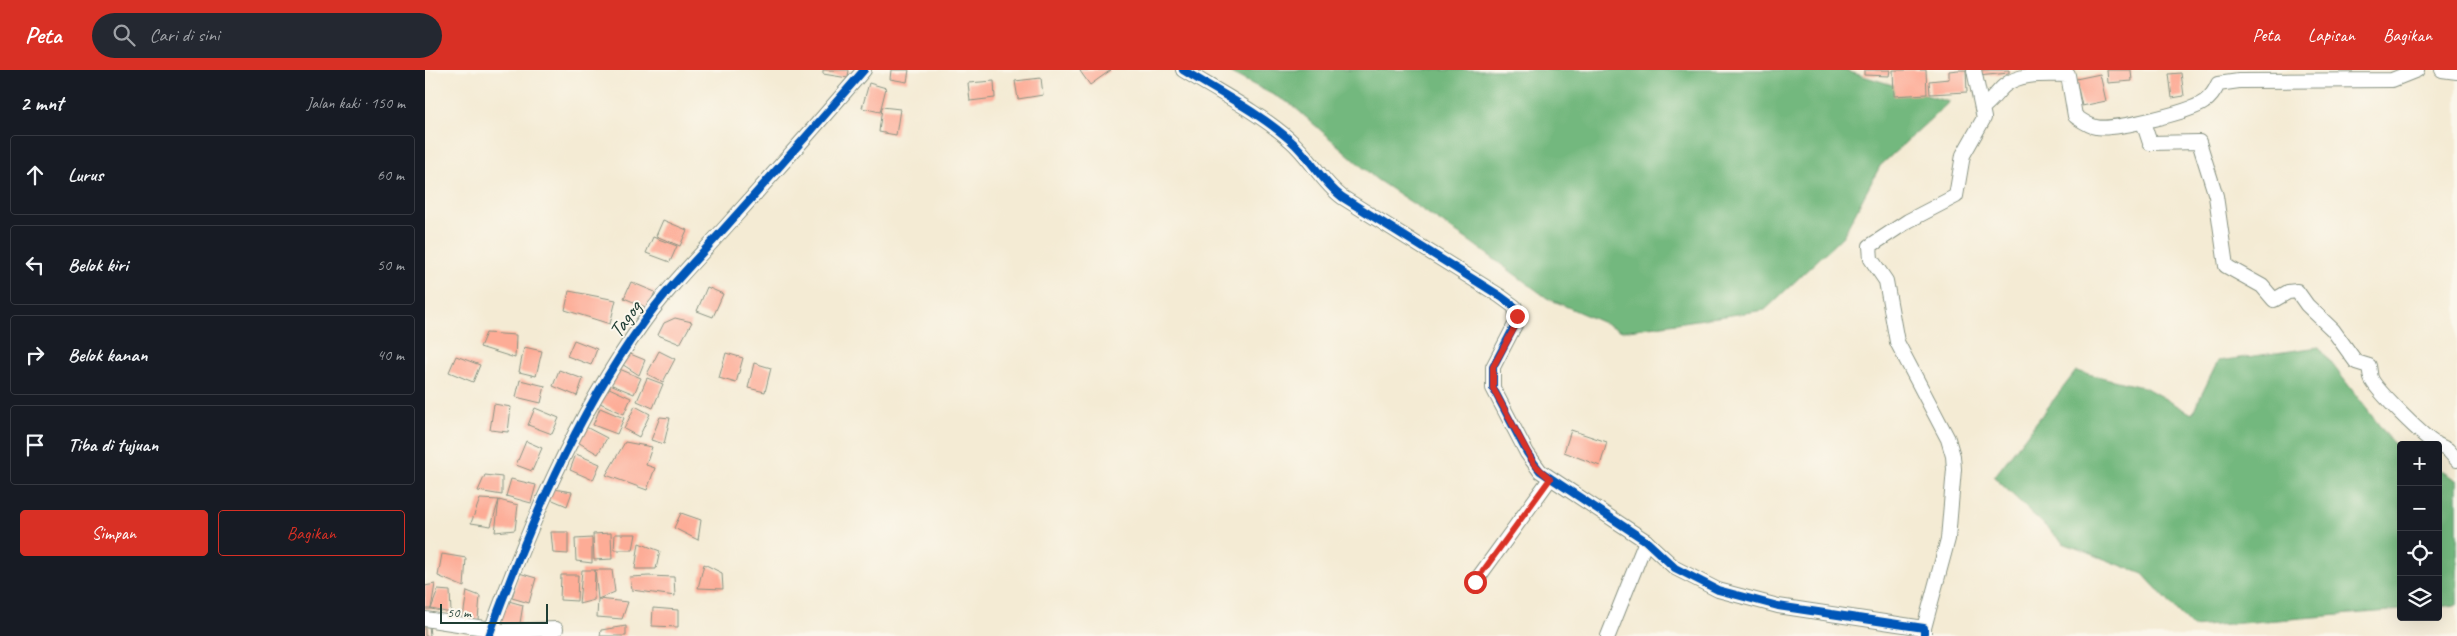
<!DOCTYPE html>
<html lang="id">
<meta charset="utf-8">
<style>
:root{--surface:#171b24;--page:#242831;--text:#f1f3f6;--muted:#9ea1a6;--line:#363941;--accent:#d93025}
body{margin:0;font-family:Caveat,sans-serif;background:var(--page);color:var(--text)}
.controls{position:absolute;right:15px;bottom:15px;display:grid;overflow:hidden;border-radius:5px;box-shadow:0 5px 20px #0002}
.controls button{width:45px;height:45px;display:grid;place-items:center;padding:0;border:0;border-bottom:1px solid var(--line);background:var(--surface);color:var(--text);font:25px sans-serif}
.scale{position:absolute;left:15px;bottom:12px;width:108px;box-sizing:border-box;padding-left:5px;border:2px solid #1f3d34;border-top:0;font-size:14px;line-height:18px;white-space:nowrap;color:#1f3d34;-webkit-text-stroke:4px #fbf7ec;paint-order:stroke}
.stop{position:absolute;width:15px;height:15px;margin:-11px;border:4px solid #d93025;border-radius:50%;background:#fff}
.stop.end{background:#d93025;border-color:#fff;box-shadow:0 1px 5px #0008}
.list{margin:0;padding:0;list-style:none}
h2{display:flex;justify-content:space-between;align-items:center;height:65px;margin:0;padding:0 20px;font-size:21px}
h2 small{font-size:16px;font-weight:400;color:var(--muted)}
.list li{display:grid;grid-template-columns:32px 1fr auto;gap:15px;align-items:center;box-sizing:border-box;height:80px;margin:0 10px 10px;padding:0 10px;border:1px solid var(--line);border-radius:5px}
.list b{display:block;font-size:19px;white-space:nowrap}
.list em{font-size:16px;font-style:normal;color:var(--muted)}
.actions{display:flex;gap:10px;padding:15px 20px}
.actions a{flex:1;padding:11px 0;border:1px solid var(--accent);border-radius:5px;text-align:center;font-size:18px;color:var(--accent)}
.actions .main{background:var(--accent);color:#fff}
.icon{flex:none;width:28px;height:28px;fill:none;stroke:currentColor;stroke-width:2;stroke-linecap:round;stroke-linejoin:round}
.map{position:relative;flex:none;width:2032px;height:566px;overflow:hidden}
header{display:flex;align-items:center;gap:30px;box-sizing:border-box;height:70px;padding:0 25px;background:var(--accent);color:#fff}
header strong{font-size:24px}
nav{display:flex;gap:28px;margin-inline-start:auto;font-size:18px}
.search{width:350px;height:45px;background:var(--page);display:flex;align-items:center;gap:12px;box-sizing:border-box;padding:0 18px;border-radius:28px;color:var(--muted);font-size:19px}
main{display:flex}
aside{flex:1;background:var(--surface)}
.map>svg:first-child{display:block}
.forest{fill:#73b87e;stroke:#497a59}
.building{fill:#fdac96}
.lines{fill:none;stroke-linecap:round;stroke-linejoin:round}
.minor-casing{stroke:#8a9484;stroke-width:16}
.minor{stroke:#fff;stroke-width:14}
.cycleway-casing{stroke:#fbf7ec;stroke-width:11}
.cycleway{stroke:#0057b8;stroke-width:8}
.route{stroke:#d93025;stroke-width:6}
.labels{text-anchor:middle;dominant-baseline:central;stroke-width:4;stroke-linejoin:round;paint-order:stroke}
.street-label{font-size:21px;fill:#1f3d34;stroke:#fbf7ec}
</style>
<header>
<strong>Peta</strong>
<div class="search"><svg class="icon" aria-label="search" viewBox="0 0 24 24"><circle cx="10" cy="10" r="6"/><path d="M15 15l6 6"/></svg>Cari di sini</div>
<nav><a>Peta</a><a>Lapisan</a><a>Bagikan</a></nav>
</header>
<main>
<aside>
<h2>2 mnt<small>Jalan kaki · 150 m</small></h2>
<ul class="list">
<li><svg class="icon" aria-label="ahead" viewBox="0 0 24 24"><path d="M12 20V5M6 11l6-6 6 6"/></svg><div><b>Lurus</b></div><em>60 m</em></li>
<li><svg class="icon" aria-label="left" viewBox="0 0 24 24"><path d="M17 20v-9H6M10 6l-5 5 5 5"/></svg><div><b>Belok kiri</b></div><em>50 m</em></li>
<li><svg class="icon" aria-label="right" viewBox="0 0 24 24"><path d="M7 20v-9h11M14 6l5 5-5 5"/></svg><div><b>Belok kanan</b></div><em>40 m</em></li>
<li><svg class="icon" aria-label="arrive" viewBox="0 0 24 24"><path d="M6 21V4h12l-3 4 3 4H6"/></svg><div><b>Tiba di tujuan</b></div></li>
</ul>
<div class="actions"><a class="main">Simpan</a><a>Bagikan</a></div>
</aside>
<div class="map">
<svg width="2032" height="566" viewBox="0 0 2032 566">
<rect width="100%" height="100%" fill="#fbf7ec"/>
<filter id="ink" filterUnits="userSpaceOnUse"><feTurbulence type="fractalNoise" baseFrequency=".02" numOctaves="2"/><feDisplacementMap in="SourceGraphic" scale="10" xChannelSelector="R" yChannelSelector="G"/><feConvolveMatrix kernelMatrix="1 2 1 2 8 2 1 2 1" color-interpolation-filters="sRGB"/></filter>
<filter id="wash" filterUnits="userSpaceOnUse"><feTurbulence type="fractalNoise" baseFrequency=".0096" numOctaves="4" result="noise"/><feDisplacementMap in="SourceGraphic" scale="20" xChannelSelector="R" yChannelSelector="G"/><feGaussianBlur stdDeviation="1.12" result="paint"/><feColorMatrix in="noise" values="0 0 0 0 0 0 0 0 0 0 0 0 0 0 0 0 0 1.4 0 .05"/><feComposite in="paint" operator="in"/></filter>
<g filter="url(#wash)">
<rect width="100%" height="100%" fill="#f4ebd4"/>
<g class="forest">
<polygon points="800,0 1418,0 1524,32 1455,96 1418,166 1340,240 1197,261 1122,228 1043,170 951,109 866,34"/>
<polygon points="1894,277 1967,372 1976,377 1976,540 1767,557 1718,504 1638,473 1569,407 1651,301 1721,318 1767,344 1793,291"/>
<polygon points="2013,399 2032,410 2032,535 2013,537"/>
</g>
<g id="blocks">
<g class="building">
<polygon points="398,0 424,0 423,8 398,4"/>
<polygon points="466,0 484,0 482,12 465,9"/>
<polygon points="656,0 686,0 665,15 655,1"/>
<polygon points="1439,0 1465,0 1464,6 1439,5"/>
<polygon points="1468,0 1501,0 1502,24 1469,26"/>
<polygon points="1533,0 1541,0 1542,22 1505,24 1504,11 1524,9 1524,1"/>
<polygon points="1551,0 1584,0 1584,3 1552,6"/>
<polygon points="1682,0 1706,0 1707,11 1683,13"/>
<polygon points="1756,3 1759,26 1747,28 1744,4"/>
<polygon points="1675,4 1681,31 1657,36 1651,9"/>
<polygon points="616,8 618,25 593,29 590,11"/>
<polygon points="569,11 570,28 545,31 543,13"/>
<polygon points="444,13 461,18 455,42 437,38"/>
<polygon points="457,37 475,39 471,65 454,62"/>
<polygon points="238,150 262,160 255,176 231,166"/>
<polygon points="228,167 252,176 245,192 221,183"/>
<polygon points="206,212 230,222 223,238 199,228"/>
<polygon points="282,217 298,224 288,247 272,241"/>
<polygon points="144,221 191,230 185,254 140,240"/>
<polygon points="250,248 267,252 255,274 233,265 239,253"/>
<polygon points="61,263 91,265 90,288 55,277"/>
<polygon points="149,270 172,279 166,295 142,286"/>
<polygon points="99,277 117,281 111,306 94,302"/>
<polygon points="198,281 220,290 214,305 192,291"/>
<polygon points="234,281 250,289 238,312 222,304"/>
<polygon points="301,283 318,288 311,313 294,308"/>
<polygon points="31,286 55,295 48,312 24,302"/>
<polygon points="329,293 346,298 340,322 323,318"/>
<polygon points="192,298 216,308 209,324 185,314"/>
<polygon points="134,300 158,309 152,326 128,316"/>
<polygon points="222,308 238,314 228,338 212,331"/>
<polygon points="95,310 120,316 116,333 91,327"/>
<polygon points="182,317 206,328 199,344 175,333"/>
<polygon points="69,334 86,337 83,362 65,360"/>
<polygon points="210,336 225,344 214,367 199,359"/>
<polygon points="110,338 134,348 127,364 103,355"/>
<polygon points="175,338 199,348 192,364 168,355"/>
<polygon points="235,347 245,348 239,374 226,370"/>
<polygon points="159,356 182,368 173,384 151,371"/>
<polygon points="1146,360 1182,372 1175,396 1139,382"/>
<polygon points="101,371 117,378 107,401 91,395"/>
<polygon points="200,372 227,377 221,395 230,398 222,420 181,405"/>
<polygon points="151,384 175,394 168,410 145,400"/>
<polygon points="60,405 77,407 77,425 53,421"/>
<polygon points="86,409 111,415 106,433 81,426"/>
<polygon points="123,418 147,422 142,436 123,428"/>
<polygon points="55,429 74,430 66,456 46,453"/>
<polygon points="74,430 93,435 90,460 70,462"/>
<polygon points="256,443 276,450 273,470 249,458"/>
<polygon points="126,462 143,462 143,484 128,483"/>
<polygon points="186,463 187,489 169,490 168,464"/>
<polygon points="190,464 211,464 208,480 189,480"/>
<polygon points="167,468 167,493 151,491 150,469"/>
<polygon points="214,473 235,481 231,499 210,499"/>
<polygon points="17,484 41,488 39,517 13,506"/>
<polygon points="279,494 297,503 298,519 273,518"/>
<polygon points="157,500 170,500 169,530 154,534"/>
<polygon points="170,500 187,500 190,522 173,529"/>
<polygon points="94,503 111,508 104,533 87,528"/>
<polygon points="136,505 153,505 152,531 135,530"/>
<polygon points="224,506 249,507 250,526 207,520 205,507"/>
<polygon points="10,514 6,539 0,539 0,516"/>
<polygon points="13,520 25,521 26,543 6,539"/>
<polygon points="42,521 55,526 53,550 38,547"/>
<polygon points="173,529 203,532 197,549 172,547"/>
<polygon points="80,530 98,535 94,559 73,555"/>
<polygon points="228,538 253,540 253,557 227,556"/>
<polygon points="0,555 4,555 5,566 0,566"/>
<polygon points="201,556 201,566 175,566 176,560"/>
</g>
</g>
</g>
<g filter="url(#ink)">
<use href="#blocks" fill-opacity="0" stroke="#8a9484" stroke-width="1"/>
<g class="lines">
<defs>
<g id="minor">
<path d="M758,0C792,21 836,44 865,70C885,87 896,111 917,127L1075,226L1090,237L1092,251L1068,297V318L1102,383L1115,401L1221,471L1250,498L1293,520L1353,536L1499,558V566"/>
<polyline points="2017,0 2032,2"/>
<path d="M1557,38C1567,31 1571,23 1579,16C1595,2 1623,5 1643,5L1650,46C1656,50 1664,56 1671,57C1687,61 1765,42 1779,32C1785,28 1790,21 1793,14L1814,11L1967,10L1992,0"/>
<path d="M1718,52L1725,73L1774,72L1791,126L1801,196L1837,216L1849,230L1863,222L1872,221L1882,235L1908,260L1931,292L1944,296C1945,300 1945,305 1946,308C1950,319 2001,370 2013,375"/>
<polyline points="2013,375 2023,380 2032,390"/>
<polyline points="1050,512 1125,409"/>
<polyline points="0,549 79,561 131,559"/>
<polyline points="1499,558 1523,469 1529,399 1528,386 1523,369 1472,272 1461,211 1446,189 1445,176 1483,151 1531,126 1538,85 1559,48 1549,0"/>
<path d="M64,566C104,456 149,349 217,254C243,217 276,185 306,151C351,101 395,51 439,0"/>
<polyline points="1183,566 1221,471"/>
</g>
</defs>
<use href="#minor" class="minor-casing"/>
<use href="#minor" class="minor"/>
<defs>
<g id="cycleway">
<path d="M758,0C792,21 836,44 865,70C885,87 896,111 917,127L1075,226L1090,237L1092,251L1068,297V318L1102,383L1115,401L1221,471L1250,498L1293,520L1353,536L1499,558V566"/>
<path d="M64,566C104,456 149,349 217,254C243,217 276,185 306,151C351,101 395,51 439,0"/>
</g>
</defs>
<use href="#cycleway" class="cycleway-casing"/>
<use href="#cycleway" class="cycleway"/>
</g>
</g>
<g class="lines" filter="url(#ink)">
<polyline class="route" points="1050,512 1125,409 1109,394 1068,318 1068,297 1090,257 1092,246"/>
</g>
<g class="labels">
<g class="street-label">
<text transform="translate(200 249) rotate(-54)">Tagog</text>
</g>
</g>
</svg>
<div class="controls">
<button>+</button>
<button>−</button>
<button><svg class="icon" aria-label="locate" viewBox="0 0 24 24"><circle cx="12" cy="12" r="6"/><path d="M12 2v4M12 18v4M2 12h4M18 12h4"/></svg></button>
<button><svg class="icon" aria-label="layers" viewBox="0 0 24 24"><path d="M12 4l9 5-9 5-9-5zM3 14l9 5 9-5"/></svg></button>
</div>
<div class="scale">50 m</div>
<div class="stop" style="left:1050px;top:512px"></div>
<div class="stop end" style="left:1092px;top:246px"></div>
</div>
</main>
